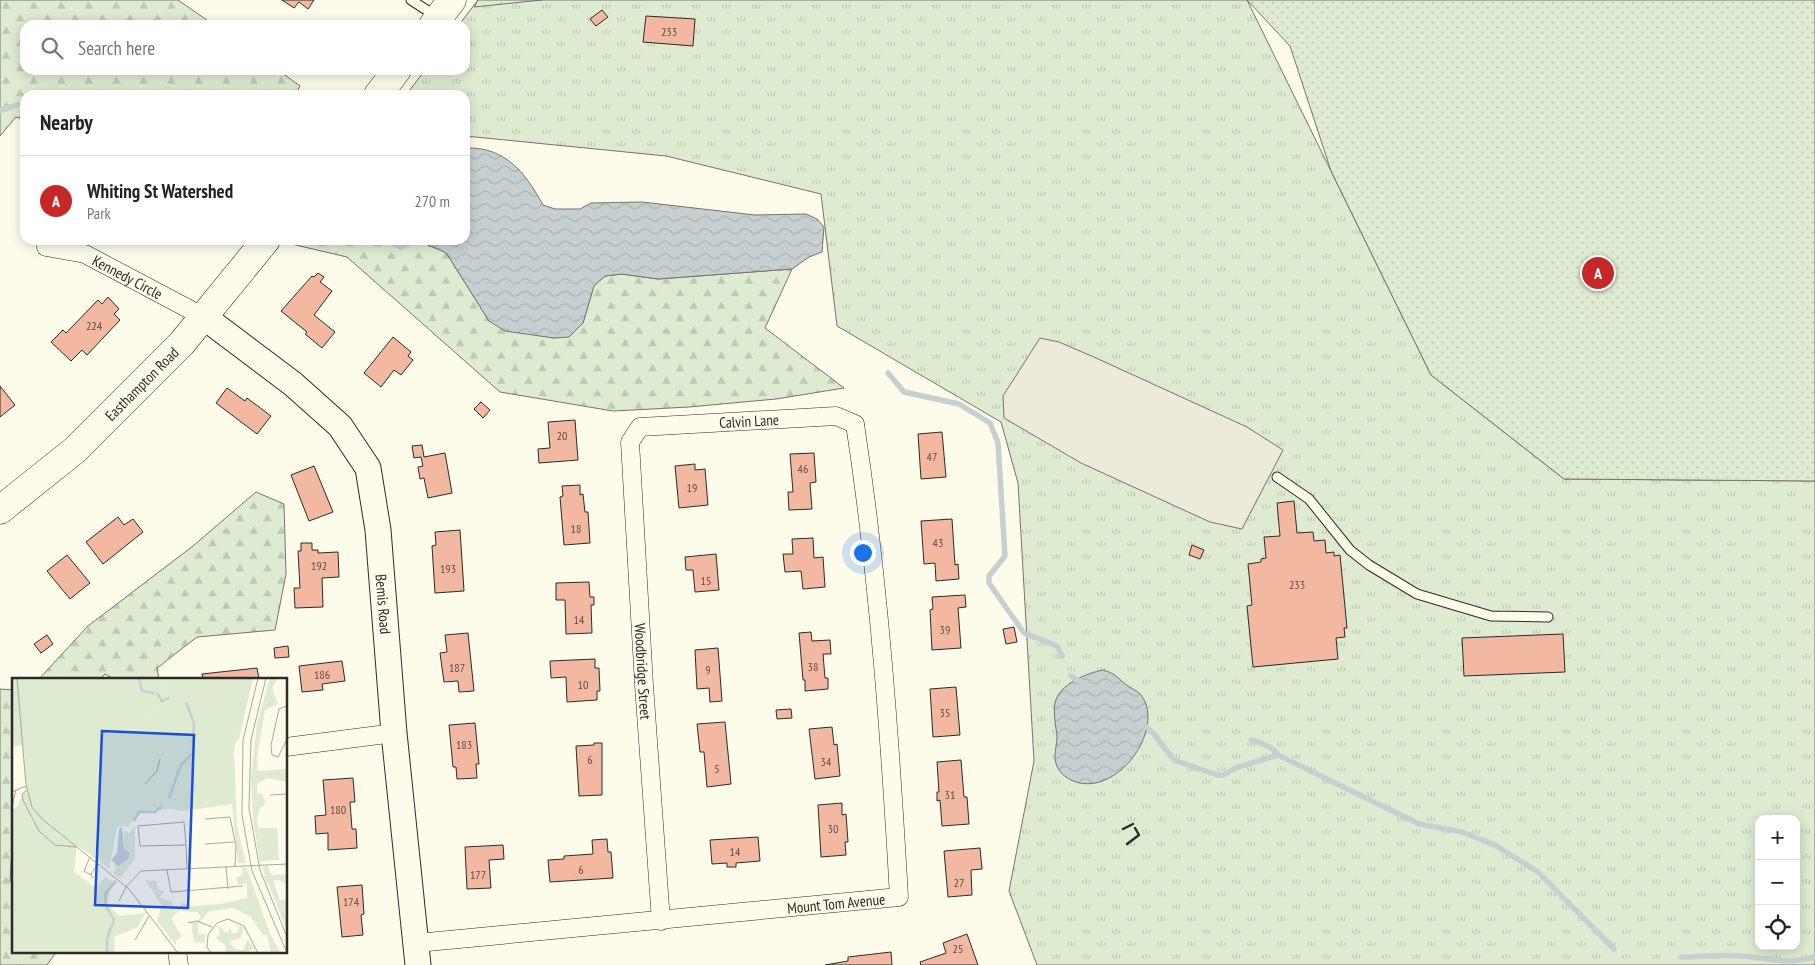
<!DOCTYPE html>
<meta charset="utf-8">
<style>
:root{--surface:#fff;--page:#f2f2f2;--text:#222;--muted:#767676;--line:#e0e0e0;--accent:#c62828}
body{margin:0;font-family:"PT Sans Narrow",sans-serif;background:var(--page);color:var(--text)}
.controls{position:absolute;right:15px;bottom:15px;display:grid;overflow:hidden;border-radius:10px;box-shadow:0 2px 12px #0003}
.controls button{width:45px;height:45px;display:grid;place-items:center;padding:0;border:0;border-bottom:1px solid var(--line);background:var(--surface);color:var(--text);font:25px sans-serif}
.you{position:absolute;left:862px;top:552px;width:18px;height:18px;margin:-12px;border:4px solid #fff;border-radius:50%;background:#1a73e8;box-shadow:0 0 0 8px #1a73e833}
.badge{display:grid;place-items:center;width:32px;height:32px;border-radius:50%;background:var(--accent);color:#fff;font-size:16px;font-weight:700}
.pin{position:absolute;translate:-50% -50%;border:2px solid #fff;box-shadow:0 1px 5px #0006}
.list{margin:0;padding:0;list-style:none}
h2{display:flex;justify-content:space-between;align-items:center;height:65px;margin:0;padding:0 20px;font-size:21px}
h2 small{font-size:16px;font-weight:400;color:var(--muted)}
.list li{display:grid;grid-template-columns:32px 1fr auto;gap:15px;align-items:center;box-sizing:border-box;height:90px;padding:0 20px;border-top:1px solid var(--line)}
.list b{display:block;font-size:19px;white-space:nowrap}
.list p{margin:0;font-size:16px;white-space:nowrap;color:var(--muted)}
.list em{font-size:16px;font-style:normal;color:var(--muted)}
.icon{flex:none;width:28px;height:28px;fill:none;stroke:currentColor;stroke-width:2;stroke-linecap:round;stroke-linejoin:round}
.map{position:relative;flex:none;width:1815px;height:965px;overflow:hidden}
.search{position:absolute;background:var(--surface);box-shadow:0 2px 12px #0003;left:20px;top:20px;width:450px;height:55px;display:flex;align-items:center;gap:12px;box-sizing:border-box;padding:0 18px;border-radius:15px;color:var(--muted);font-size:19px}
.panel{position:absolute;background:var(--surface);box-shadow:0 2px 12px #0003;left:20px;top:90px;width:450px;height:155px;border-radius:15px}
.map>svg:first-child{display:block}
.grass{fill:url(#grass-tufts);stroke:#74746e;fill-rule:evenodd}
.forest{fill:url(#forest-firs);stroke:#74746e}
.park{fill:url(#park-dots);stroke:#74746e}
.parking{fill:#eceadb;stroke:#74746e}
.water{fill:url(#water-waves);stroke:#74746e}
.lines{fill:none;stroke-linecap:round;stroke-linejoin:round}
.stream{stroke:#c7d0d0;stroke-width:5.5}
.building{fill:#f2b8a0;stroke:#2b2b2b}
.lane-casing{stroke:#2b2b2b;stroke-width:11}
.street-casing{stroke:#2b2b2b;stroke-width:19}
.secondary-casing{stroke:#2b2b2b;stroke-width:27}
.primary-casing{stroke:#2b2b2b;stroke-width:29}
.lane{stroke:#fdfbea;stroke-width:9}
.street{stroke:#fdfbea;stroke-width:18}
.secondary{stroke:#fdfbea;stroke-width:25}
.primary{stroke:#fdfbea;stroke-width:28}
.wall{stroke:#2b2b2b;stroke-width:2.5}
.labels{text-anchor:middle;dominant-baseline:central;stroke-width:4;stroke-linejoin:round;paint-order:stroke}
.number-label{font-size:12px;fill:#5d4e48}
.street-label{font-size:15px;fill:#2b2b2b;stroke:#fdfbea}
.inset-river{fill:none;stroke:#c7d0d0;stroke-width:2.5}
.inset-road{fill:none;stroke:#a9a89e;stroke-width:1}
.view{fill:#1d4ed8;fill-opacity:0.15;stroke:#1d4ed8;stroke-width:2.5}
.inset-edge{fill:none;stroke:#2b2b2b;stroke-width:2.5}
</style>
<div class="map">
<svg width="1815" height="965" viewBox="0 0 1815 965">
<defs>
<pattern id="grass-tufts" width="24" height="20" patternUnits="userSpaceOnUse" patternTransform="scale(1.25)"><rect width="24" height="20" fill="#deebd1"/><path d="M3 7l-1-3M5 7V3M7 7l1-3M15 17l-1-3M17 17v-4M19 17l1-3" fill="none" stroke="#bfcab4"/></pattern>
<pattern id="forest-firs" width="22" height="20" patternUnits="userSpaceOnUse" patternTransform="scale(1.25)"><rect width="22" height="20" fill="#deebd1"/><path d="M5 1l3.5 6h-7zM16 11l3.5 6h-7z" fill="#bfcab4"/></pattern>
<pattern id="park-dots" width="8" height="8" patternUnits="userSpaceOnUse" patternTransform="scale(1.25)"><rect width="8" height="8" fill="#deebd1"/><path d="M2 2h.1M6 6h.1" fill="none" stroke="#bfcab4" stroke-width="1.8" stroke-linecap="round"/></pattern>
<pattern id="water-waves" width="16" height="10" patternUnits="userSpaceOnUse" patternTransform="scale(1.25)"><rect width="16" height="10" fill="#c7d0d0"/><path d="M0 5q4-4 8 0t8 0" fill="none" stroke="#abb3b3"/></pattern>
</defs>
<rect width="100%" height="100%" fill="#fdfbea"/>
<path class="grass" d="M478,0H1247L1431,375L1564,479L1815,481V965H1037L1009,891L1034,761L1018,483L1001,422L837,326L821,194L666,156L465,136V95H406L425,70H465V25H459ZM1759,819H1796V946H1759Z"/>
<g class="forest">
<polygon points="0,0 178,0 214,25 25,25 25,70 278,70 300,86 295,95 25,95 25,120 16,117 0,136"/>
<polygon points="478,0 542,0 474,7"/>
<path d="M289,240H421C429,248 438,247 447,254L489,321L554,338L583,323L594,285L605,276L622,274L658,279L792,269L765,328L844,388L776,399L689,407L613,411L500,392L347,257L287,243Z"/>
<polygon points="256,492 284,504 286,574 275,630 197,637 157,668 159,679 114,679 105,674 100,679 39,679 88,626 193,546"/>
<polygon points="0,689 14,690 14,815 10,881 14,882 14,951 57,951 47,965 0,965"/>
</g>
<polygon class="park" points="1247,0 1815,0 1815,481 1564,479 1431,375 1331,171 1290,46"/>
<polygon class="parking" points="1040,338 1059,342 1096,358 1247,427 1283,450 1242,529 1210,522 1081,463 1004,418 1003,396"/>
<g class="water">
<path d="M467,148C506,147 526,174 543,205L555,209H580L591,203L642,202L755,215L806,214L817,219L824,227L822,252L809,257L792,269L658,279L622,274L605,276L594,286L583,323L569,337L554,338L505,331L489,321L447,254C438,247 429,248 421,240H465V151Z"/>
<path d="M1103,670C1114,673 1117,677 1125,684C1130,688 1137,690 1141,695C1167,729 1115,801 1071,780C1061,775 1055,767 1055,756C1055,750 1057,743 1057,737C1056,725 1053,715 1055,703C1059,684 1087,673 1103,670Z"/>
</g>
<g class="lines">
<g class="stream">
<polyline points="0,111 25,102"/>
<polyline points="385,240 401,247 415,240"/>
<polyline points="888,373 904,392 959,404 990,423 998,443 1005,556 989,576 989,583 1024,633 1057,646 1062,656"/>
<polyline points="1071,676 1082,683"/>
<polyline points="1143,724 1154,734 1174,760 1217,775 1224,775 1235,768 1278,755 1419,824 1462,832 1495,845 1538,872 1614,949"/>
<path d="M1251,740C1260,742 1273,747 1278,755"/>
<path d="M1681,957C1701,957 1721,954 1741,956C1767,958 1789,965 1815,957"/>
</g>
</g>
<g class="building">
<polygon points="282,0 314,0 308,9 299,2 294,8"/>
<polygon points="602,10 608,17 596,26 590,19"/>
<polygon points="646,16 695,19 693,46 643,42"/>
<polygon points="318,273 324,277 320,282 332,291 314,315 335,332 322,348 305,334 307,332 281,311 312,276 314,277"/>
<polygon points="108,297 119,309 114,314 120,320 87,355 82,350 71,361 51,342 63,330 66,333 98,300 102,304"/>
<polygon points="393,337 411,352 408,356 413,360 401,375 394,370 381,387 364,373"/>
<polygon points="0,386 15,405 0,417"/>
<polygon points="227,388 245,401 247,398 271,416 257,434 216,403"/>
<polygon points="481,402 490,410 483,418 474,409"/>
<polygon points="575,420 578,460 539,463 538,449 550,448 548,422"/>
<polygon points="942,432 946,477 921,479 918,434"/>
<polygon points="422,445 424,457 445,453 452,493 428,498 424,478 420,479 418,467 423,466 421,457 414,458 412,446"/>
<polygon points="814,453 816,482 810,483 812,509 789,510 788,492 793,492 790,454"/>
<polygon points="695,464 695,470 705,469 708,505 679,508 675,466"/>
<polygon points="314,466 333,512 309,521 291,475"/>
<polygon points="580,485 580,495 583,494 585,512 588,512 590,543 564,545 560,497 563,496 562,486"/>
<polygon points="1294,501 1297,533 1313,532 1314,541 1325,540 1326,553 1334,552 1334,556 1340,555 1347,628 1344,628 1345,637 1336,638 1338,659 1253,667 1247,606 1252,605 1248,564 1261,562 1261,559 1266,558 1264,537 1280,536 1277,503"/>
<polygon points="118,517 124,525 133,519 143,532 103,564 86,542"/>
<polygon points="952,519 955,565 958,564 959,579 936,581 935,563 924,564 921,521"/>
<polygon points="460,530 464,591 435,593 432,546 436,545 435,532"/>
<polygon points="813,538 814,558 823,557 825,587 803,589 801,571 785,572 783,554 793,554 792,539"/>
<polygon points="301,543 312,543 312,550 318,550 318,553 338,552 339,577 322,578 323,607 295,608 294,588 300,588 298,551 301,551"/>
<polygon points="1192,545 1204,550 1200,559 1189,555"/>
<polygon points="716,554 719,590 695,592 693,570 686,570 685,557"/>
<polygon points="67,555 90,583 70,599 47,571"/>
<polygon points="589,582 590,597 594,597 594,605 591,605 592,633 566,634 565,600 556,600 556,583"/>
<polygon points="965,595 966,607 958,608 961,648 932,650 930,610 933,609 932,597"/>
<polygon points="1014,627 1017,642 1006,644 1003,629"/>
<polygon points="811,632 812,641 830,640 831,654 823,654 825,678 828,678 828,689 805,691 805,680 803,680 799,633"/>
<polygon points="468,633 474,691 459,692 458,681 444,682 440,653 447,652 445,635"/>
<polygon points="1563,634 1565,672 1464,676 1462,638"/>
<polygon points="47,635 53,644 41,653 34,644"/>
<polygon points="288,646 289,657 275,658 274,648"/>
<polygon points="718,648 722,701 710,702 709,688 697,689 695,650"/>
<polygon points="595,659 595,668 599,668 600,691 597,691 597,700 567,702 566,677 551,678 550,661"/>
<polygon points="342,661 345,681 322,684 323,690 302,692 299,666"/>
<polygon points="257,668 259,679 203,679 202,674"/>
<polygon points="956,687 960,735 933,737 930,689"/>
<polygon points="791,709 792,718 777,719 776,710"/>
<polygon points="725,722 731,784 707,787 704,752 700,752 697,724"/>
<polygon points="475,723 479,764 476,764 477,778 457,779 456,767 453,767 449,725"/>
<polygon points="832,727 834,745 837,744 840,776 815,779 809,729"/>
<polygon points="594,743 602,743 602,795 579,796 576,746 594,745"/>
<polygon points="961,760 964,797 967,797 969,824 942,826 940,800 937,801 937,792 939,792 937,762"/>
<polygon points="353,778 355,802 350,802 352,829 356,829 357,848 328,850 328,833 316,834 315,816 326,815 323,780"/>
<polygon points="842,803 842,815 846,814 848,842 845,842 846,855 821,857 818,805"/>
<polygon points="758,837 760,861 736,863 736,867 727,867 727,863 712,864 710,840"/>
<polygon points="607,839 608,852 611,852 613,878 550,882 548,860 564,859 564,856 593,854 592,840"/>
<polygon points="503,845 504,859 489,860 491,888 467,889 465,847"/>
<polygon points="980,848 982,869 971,870 972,895 948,897 944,851"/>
<polygon points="362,885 364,914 361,915 363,935 342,937 337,887"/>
<polygon points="967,934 978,965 921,965 920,962 946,953 943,943"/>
<polygon points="891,952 892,965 825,965 848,961 848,957"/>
</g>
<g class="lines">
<defs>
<g id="lane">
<polyline points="411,0 436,16"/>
<polyline points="1277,477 1309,499 1350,550 1369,565 1417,594 1491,616 1548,617"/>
</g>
<g id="street">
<path id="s1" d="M46,247L85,254L204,317"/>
<polyline points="286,747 394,733"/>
<path id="s2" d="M417,943L899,897C890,739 879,581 855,424L836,416L640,427L630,442L644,685L661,921"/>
<polyline points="177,951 179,965"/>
</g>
<g id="secondary">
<path id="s3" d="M204,317L293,384L340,426L368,468L378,530L394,733L418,965"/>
</g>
<g id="primary">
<polyline points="433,25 452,0"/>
<polyline points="378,95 397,70"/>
<path id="s4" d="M0,510L75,450L182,343L266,240"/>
</g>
</defs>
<use href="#lane" class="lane-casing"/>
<use href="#street" class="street-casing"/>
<use href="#secondary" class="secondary-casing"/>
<use href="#primary" class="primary-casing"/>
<use href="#lane" class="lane"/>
<use href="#street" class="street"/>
<use href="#secondary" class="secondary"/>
<use href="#primary" class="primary"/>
<g class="wall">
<polyline points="1123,829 1133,824"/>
<polyline points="1127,844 1139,835 1135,828"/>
</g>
</g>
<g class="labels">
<g class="number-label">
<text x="669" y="31">233</text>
<text x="94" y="325">224</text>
<text x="562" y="435">20</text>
<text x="932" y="456">47</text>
<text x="803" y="468">46</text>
<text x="692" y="487">19</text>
<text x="576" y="528">18</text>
<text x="938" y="542">43</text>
<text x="319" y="565">192</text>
<text x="448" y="568">193</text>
<text x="706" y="580">15</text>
<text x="1297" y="584">233</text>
<text x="579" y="619">14</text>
<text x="945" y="629">39</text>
<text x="813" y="666">38</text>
<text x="457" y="667">187</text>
<text x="708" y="669">9</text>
<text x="322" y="674">186</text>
<text x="583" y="684">10</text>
<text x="945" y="712">35</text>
<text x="464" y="744">183</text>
<text x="590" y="759">6</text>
<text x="826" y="761">34</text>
<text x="717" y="768">5</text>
<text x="950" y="794">31</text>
<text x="338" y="809">180</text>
<text x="833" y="828">30</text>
<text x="735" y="851">14</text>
<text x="581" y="869">6</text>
<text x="478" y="874">177</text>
<text x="959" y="882">27</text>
<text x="351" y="901">174</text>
<text x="958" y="948">25</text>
</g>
<g class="street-label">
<text stroke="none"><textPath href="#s1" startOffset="88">Kennedy Circle</textPath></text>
<text stroke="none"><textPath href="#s4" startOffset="190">Easthampton Road</textPath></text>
<text transform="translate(749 421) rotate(-3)">Calvin Lane</text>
<text stroke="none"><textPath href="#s3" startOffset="362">Bemis Road</textPath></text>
<text stroke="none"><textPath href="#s2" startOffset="1424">Woodbridge Street</textPath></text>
<text stroke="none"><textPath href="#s2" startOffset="421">Mount Tom Avenue</textPath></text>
</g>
</g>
<g transform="translate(12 678)">
<rect width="275" height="275" fill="#fdfbea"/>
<path d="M153,0H235L221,78L220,126L172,133L160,131L127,133L117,148L105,149L97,191L66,166L71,129L84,113L135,79L136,39L144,31Z" fill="#deebd1"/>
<path d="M0,0H153L144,31L136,39V54L142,61L138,76L122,94L85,113L82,125L73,129L74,134L84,132L83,144L68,159L73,163L85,153L86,182L65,167L62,194L84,210L93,199L101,204L95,226L108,238L133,235L126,249L102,259L103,275H0V131L5,129L14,109L10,67L0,69ZM241,0L227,61L223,65L228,18L234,0ZM258,0H266L260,10L266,26L253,32L245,80L246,93L275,91V104L255,100L245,106V115L250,116L254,125L248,130L245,142L253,183L248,184L241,141L239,99L245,46ZM222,75L225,148L234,185H226L220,126L193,128L215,120L217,89ZM123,148V181L108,200L102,196L104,188L99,185L108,187L117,180L116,172L112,170V152L117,155ZM256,188L268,223L275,220V253L250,189ZM234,189L259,258L269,275H259L255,257H251L238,238L221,230L197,233L186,246V256H194L192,265L182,264L179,245L185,244L189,238L185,234L166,233L159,241L170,258L164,262V268L145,242L150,227L133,202L145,203V210L152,214L148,219L160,224L162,229H168L169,224L179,228L209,226L235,220V205L226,207L224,199L231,197L230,190ZM228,247L232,250L229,260L217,263L223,271L231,272L236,261L242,270L234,275H214L213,267L204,260L208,256L206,248L215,255L218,249L220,255H225Z" fill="#deebd1"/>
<path d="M6,0H153L144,31L136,39L135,79L124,91L87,108L71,129L66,166L24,134L17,120ZM5,17L8,68L0,67V39H4ZM247,150H265L267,182L253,183ZM274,196L275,206L267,202L254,204L252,198Z" fill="#deebd1"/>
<path d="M110,149L112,170L118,175L116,181L106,188L99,182L105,175L107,151Z" fill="#c7d0d0"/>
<path class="inset-river" d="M127,0L130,13L143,15M145,15L150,23L158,19M174,24L182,45L181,69M157,120L169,87L180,76M122,143L127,134H143L150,128M95,275V260L102,242L94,228L93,216L104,203"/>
<path class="inset-road" d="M5,0L14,107L20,129L30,141L117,211L166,275M246,0L231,62L230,137L240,193L275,275M254,0L239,62L237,130L248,192L275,259M274,63L266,79L260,77L259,67L267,31L275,28M133,106L145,93L148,81M14,113L10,116L11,122L27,153L43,167L65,169M0,114L14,108M258,117L275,116M0,128L4,112M193,141L218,139L224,168L223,188M193,166L222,164M174,167L128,168L126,148L172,144L174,167L175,190M78,179L72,193L79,197M214,188L216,211M155,192L159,214L231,208M81,200L79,196L86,186M107,223L114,209L129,193L275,186M176,245L185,243L200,249M123,262L137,238M199,275L195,269L196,257L205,245L216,241L232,248L246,275"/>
<path class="view" d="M90,53L182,57L176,230L83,227Z"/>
<rect width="275" height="275" class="inset-edge"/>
</g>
</svg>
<div class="controls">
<button>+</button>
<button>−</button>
<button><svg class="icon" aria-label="locate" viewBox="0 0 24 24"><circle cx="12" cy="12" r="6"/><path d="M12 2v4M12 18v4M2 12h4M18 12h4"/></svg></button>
</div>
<div class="you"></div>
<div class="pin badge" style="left:1598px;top:273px">A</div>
<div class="search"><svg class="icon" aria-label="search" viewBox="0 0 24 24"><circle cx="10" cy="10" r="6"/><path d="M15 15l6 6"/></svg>Search here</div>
<section class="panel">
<h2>Nearby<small></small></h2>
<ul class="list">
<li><span class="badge">A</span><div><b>Whiting St Watershed</b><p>Park</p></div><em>270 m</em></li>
</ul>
</section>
</div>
